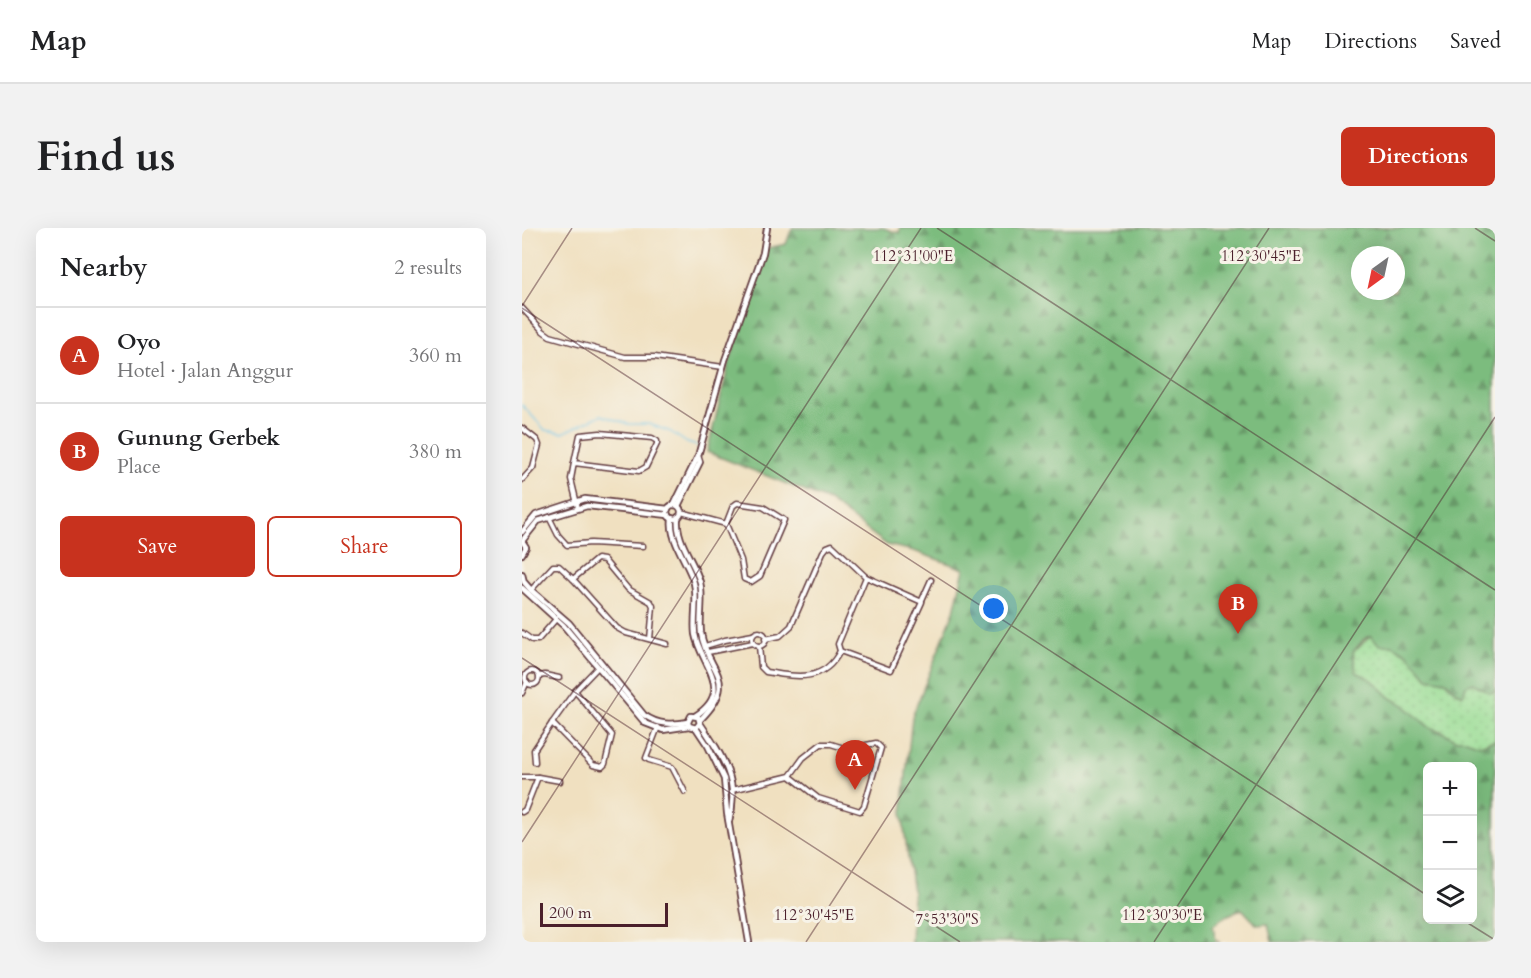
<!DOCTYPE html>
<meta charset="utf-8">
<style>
:root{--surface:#fff;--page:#f2f2f2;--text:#202124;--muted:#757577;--line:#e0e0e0;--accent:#c8321e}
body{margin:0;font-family:Cardo,serif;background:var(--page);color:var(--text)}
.controls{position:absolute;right:18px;bottom:18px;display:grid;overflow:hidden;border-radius:9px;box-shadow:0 6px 24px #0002}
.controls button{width:54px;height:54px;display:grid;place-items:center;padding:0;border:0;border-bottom:2px solid var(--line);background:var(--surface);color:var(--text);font:30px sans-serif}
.compass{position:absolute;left:829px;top:18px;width:54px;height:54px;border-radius:50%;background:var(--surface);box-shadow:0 6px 24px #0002;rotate:213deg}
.scale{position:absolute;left:18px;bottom:15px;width:128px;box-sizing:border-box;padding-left:6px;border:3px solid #4a1f2b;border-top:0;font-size:16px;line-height:21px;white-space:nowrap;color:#4a1f2b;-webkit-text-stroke:4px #f7f3e8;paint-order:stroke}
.you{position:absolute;left:472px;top:381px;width:21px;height:21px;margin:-15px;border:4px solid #fff;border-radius:50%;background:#1a73e8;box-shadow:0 0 0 9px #1a73e833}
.badge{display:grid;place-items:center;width:39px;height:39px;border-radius:50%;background:var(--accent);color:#fff;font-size:20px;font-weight:700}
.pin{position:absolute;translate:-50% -50px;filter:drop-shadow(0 2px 3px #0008)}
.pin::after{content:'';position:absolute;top:32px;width:21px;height:18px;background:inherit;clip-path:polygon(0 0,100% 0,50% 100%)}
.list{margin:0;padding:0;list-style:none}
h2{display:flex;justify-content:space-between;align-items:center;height:78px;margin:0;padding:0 24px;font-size:26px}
h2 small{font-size:20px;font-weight:400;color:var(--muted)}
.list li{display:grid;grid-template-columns:39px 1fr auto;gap:18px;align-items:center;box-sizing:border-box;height:96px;padding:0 24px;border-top:2px solid var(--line)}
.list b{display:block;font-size:22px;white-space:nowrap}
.list p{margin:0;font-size:20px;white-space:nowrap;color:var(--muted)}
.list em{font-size:20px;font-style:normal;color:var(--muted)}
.actions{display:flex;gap:12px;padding:18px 24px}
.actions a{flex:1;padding:14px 0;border:2px solid var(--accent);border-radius:9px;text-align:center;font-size:21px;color:var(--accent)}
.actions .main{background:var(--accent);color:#fff}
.icon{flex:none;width:33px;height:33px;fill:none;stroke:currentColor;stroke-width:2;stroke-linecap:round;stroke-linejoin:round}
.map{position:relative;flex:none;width:973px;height:714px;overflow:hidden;border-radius:9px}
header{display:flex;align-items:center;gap:36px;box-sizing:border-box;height:84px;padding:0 30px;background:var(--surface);border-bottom:2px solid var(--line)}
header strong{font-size:28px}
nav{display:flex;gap:33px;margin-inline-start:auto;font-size:21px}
.intro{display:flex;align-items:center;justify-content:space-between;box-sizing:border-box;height:144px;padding:0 36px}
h1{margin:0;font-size:42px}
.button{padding:15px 27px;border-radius:9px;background:var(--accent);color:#fff;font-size:21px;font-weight:700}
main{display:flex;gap:36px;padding:0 36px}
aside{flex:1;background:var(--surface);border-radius:9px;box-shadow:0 6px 24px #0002}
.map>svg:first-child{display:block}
.grass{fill:url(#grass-dots);stroke:#727e60;stroke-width:1.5}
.forest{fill:url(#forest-firs);stroke:#626e54;stroke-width:1.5;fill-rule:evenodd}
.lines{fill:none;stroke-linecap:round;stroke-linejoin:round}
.stream{stroke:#6ac4e7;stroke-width:1.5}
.minor-casing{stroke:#633c41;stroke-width:7}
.tertiary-casing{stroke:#633c41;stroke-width:8}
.minor{stroke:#fff;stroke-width:4}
.tertiary{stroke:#fff;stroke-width:4.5}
.ticks{fill:none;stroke:#4a1f2b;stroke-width:1.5;stroke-opacity:0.45}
.ticks-label{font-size:15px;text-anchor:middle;fill:#4a1f2b;stroke:#f7f3e8;stroke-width:6;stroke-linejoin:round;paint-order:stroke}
</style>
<header>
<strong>Map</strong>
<nav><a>Map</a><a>Directions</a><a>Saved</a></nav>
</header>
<div class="intro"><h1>Find us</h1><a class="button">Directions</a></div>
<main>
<aside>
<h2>Nearby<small>2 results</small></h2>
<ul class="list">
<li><span class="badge">A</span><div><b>Oyo</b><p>Hotel · Jalan Anggur</p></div><em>360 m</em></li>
<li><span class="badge">B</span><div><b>Gunung Gerbek</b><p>Place</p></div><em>380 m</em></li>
</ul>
<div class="actions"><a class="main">Save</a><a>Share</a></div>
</aside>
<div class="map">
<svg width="973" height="714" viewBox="0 0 973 714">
<defs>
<pattern id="grass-dots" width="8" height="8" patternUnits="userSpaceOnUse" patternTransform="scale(1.5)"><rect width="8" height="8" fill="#9add95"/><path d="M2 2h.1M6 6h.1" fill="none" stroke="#86bd81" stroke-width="1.8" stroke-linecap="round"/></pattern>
<pattern id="forest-firs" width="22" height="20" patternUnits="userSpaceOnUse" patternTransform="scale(1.5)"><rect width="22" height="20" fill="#7bbc7e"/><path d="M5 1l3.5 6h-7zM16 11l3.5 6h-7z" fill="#679867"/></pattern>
</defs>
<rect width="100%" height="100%" fill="#f7f3e8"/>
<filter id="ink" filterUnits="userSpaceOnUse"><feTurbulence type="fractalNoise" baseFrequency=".0167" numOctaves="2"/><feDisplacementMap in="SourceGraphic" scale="12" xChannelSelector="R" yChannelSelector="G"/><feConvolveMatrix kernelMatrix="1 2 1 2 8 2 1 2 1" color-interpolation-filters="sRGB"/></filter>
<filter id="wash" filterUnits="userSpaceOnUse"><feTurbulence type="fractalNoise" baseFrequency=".008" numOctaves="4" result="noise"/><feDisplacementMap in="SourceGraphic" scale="24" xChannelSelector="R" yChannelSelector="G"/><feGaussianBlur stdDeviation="1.35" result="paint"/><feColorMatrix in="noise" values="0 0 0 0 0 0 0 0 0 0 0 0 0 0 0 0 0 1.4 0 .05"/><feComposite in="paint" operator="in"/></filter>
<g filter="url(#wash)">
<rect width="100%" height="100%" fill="#f0e0c0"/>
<polygon class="grass" points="848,408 858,417 871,417 886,426 895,435 924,453 933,463 941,467 944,458 951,455 968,465 973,462 973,512 958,517 941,511 932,511 921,504 907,499 880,476 869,470 850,452 834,444 831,424"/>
<path class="forest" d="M270,0H361L377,5L378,0H973V462L968,465L951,455L944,458L941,467L933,463L924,453L906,450L886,426L871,417H858L848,408L842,411L831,424L834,444L850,452L869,470L880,476L907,499L921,504L932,511H941L958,517L973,512V714H750L746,696L735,697L720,681L704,688L691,698L694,712L697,714H389L391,665L380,586L390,489L432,383L442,341L392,323L365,317L307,273L185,224L208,132L234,57L242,21L264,16ZM838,27H874V63H838ZM906,538H950V692H906Z"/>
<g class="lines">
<polyline class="stream" points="0,177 23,202 41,205 79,187 106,196 127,196 149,204 165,215 176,218"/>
</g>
</g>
<g filter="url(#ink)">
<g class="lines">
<defs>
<g id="minor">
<polyline points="0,80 21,103 28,108 103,129 133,129 201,139"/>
<polyline points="0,200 15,212 17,217 11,240 0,252"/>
<polygon points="78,205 130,210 135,213 135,216 124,239 117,243 52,235 58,207"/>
<polyline points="52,235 49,251 56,280"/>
<polygon points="215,275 241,279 262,292 238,348 229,354 222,351 219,332 204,296 211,278"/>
<polyline points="159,284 204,296"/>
<polyline points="27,289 36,307 45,317 69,315 121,318"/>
<polyline points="51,351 75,331 82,332 106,361 129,374 131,378 128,411"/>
<polyline points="9,362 31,338 37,338 51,351 95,400 104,405 145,416"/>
<polyline points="400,372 409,352"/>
<circle cx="237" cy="411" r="7"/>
<polyline points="0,405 10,412 16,412 34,391"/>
<polyline points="243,411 258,408 269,398 301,324 305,319 310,317 344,349 400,374 369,442 318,423"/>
<polyline points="183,418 203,412 231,407"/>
<path d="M237,418L239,439L244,444C274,449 302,455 318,423L316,416L344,349"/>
<polyline points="186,424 231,415"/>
<circle cx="10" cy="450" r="7"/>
<polyline points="17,448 23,447 37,450"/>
<polyline points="0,465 5,454"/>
<polyline points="30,495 71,537 80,539 83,536 90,507 53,463"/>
<polyline points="136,499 124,530 127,532 150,539 163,564"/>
<polyline points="13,534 12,522 30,495 53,463 75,440"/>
<polyline points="0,549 16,549 38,553"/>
<polyline points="210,562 268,548 281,530 299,516 309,516 325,521 354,515 359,520 342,578 338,583 296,570 268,548"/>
<polyline points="0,584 3,582 16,549"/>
</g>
<g id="tertiary">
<polyline points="152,277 176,228 203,132 241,25 245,0"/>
<circle cx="152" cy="284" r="7"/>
<polyline points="156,278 178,234 176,228"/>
<path d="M156,289C153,312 172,333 178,354C182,370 177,388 179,405C185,444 219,451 178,492"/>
<path d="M150,290C147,313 166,334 172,355C176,371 171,389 173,406C178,436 214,462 173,488"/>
<polyline points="0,304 14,287 63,271 146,281"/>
<polyline points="0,313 16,293 65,278 146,287"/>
<polyline points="0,313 4,319 0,326"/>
<path d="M0,346L2,354L9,362L47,395L122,487C136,497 150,497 166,494"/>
<polyline points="0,360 42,398 123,495 141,502 167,498"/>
<path d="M178,495C199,526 219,554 207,593"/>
<polyline points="174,500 178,495 176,489 169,488 166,494 167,498 174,500 186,518 202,551 205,585 227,714"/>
</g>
</defs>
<use href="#minor" class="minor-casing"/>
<use href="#tertiary" class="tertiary-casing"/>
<use href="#minor" class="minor"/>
<use href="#tertiary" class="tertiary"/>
</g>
</g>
<path class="ticks" d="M415,0L973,362M953,0L973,13M0,78L50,0M0,80L906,668M0,430L438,714M0,614L399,0M941,692L973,712M284,714L747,0M632,714L973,189"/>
<g class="ticks-label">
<text x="391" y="33">112°31'00"E</text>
<text x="739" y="33">112°30'45"E</text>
<text x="292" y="692">112°30'45"E</text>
<text x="640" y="692">112°30'30"E</text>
<text x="425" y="696">7°53'30"S</text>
</g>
</svg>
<div class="controls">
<button>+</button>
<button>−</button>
<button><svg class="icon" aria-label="layers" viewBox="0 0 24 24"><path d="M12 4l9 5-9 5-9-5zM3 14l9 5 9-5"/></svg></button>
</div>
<svg class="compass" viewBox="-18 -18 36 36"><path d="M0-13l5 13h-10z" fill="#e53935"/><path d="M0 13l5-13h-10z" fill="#757577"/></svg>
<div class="scale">200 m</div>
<div class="you"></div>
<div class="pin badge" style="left:333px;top:562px">A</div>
<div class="pin badge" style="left:716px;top:406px">B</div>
</div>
</main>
